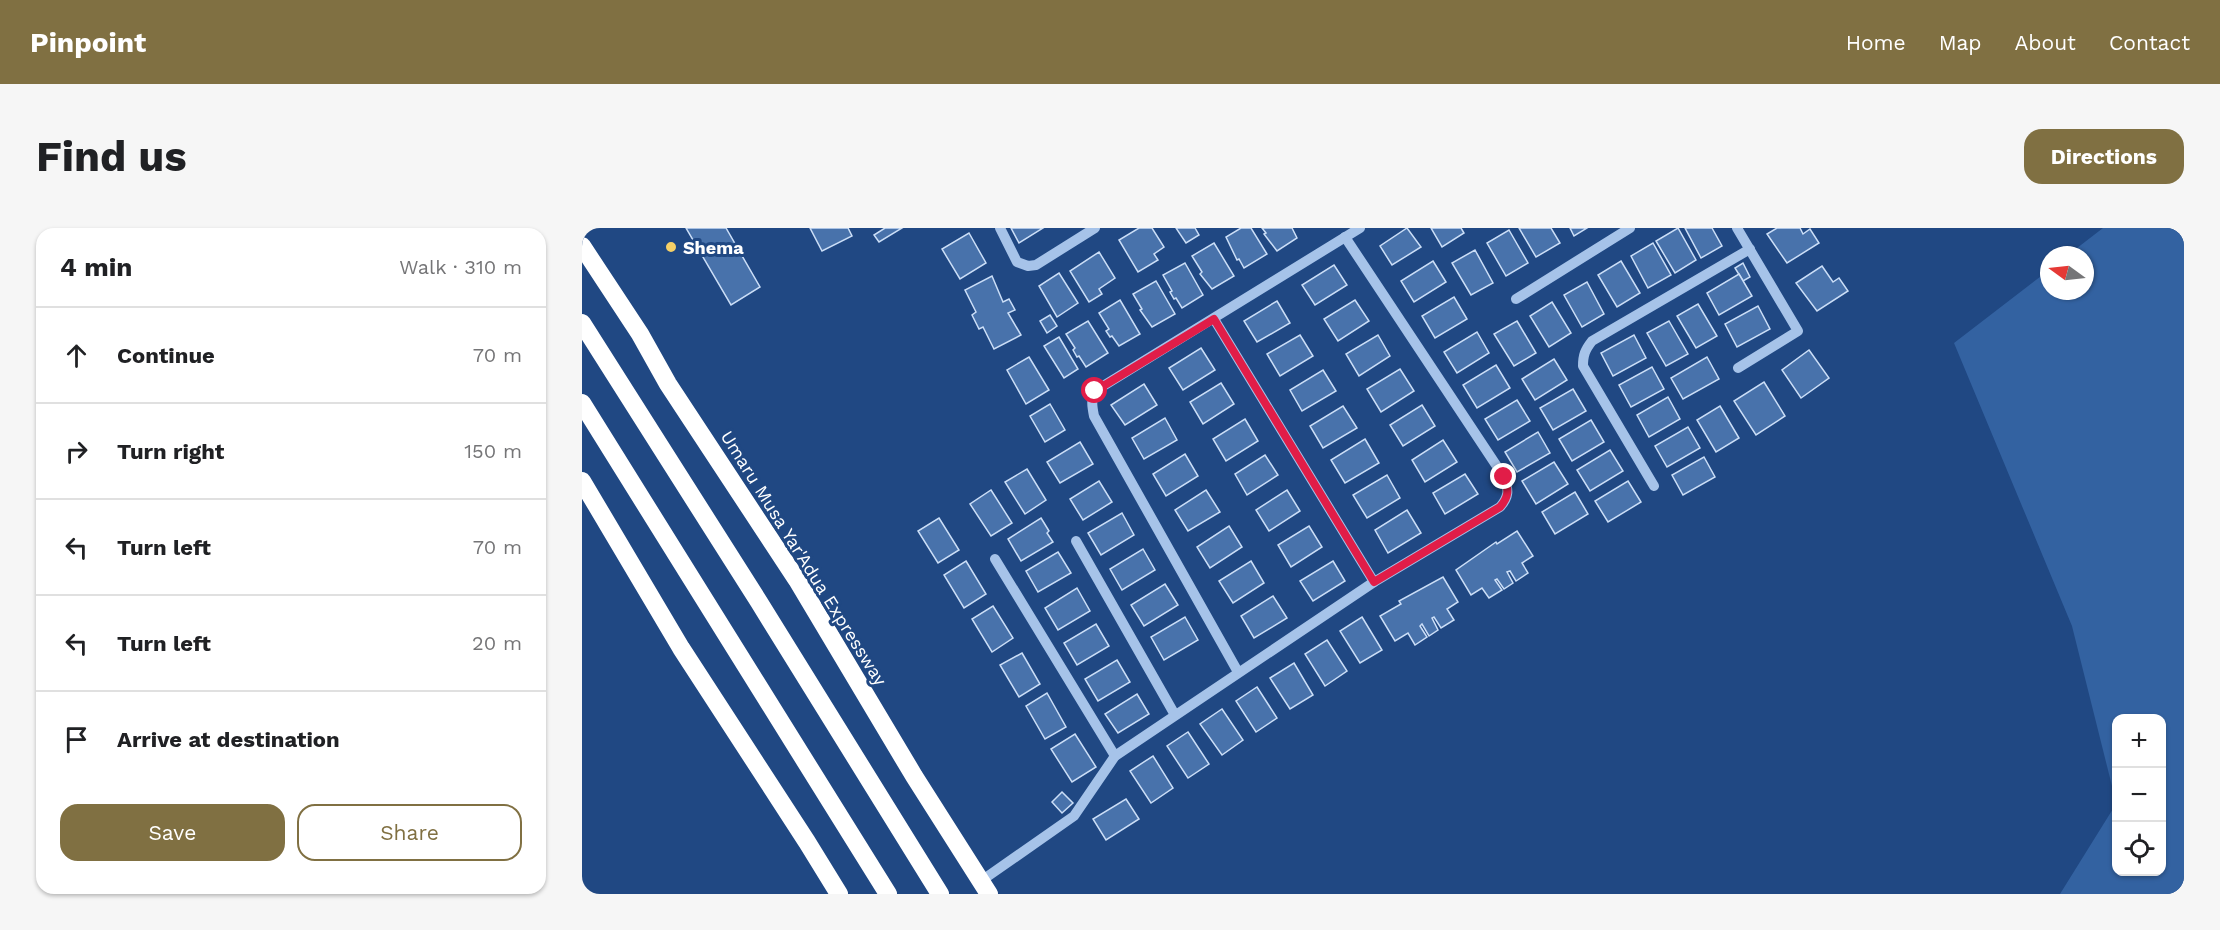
<!DOCTYPE html>
<meta charset="utf-8">
<style>
:root{--surface:#fff;--page:#f6f6f6;--text:#202124;--muted:#757577;--line:#e0e0e0;--accent:#807042}
body{margin:0;font-family:"Work Sans",sans-serif;background:var(--page);color:var(--text)}
.controls{position:absolute;right:18px;bottom:18px;display:grid;overflow:hidden;border-radius:12px;box-shadow:0 2px 4px #0004}
.controls button{width:54px;height:54px;display:grid;place-items:center;padding:0;border:0;border-bottom:2px solid var(--line);background:var(--surface);color:var(--text);font:30px sans-serif}
.compass{position:absolute;left:1458px;top:18px;width:54px;height:54px;border-radius:50%;background:var(--surface);box-shadow:0 2px 4px #0004;rotate:285deg}
.stop{position:absolute;width:18px;height:18px;margin:-14px;border:4px solid #e11d48;border-radius:50%;background:#fff}
.stop.end{background:#e11d48;border-color:#fff;box-shadow:0 2px 6px #0008}
.list{margin:0;padding:0;list-style:none}
h2{display:flex;justify-content:space-between;align-items:center;height:78px;margin:0;padding:0 24px;font-size:26px}
h2 small{font-size:20px;font-weight:400;color:var(--muted)}
.list li{display:grid;grid-template-columns:39px 1fr auto;gap:18px;align-items:center;box-sizing:border-box;height:96px;padding:0 24px;border-top:2px solid var(--line)}
.list b{display:block;font-size:22px;white-space:nowrap}
.list em{font-size:20px;font-style:normal;color:var(--muted)}
.actions{display:flex;gap:12px;padding:18px 24px}
.actions a{flex:1;padding:14px 0;border:2px solid var(--accent);border-radius:18px;text-align:center;font-size:21px;color:var(--accent)}
.actions .main{background:var(--accent);color:#fff}
.icon{flex:none;width:33px;height:33px;fill:none;stroke:currentColor;stroke-width:2;stroke-linecap:round;stroke-linejoin:round}
.map{position:relative;flex:none;width:1602px;height:666px;overflow:hidden;border-radius:18px}
header{display:flex;align-items:center;gap:36px;box-sizing:border-box;height:84px;padding:0 30px;background:var(--accent);color:#fff}
header strong{font-size:28px}
nav{display:flex;gap:33px;margin-inline-start:auto;font-size:21px}
.intro{display:flex;align-items:center;justify-content:space-between;box-sizing:border-box;height:144px;padding:0 36px}
h1{margin:0;font-size:42px}
.button{padding:15px 27px;border-radius:18px;background:var(--accent);color:#fff;font-size:21px;font-weight:700}
main{display:flex;gap:36px;padding:0 36px}
aside{flex:1;background:var(--surface);border-radius:18px;box-shadow:0 2px 4px #0004}
.map>svg:first-child{display:block}
.green{fill:#3362a1}
.building{fill:#4872ab;stroke:#cbdef7;stroke-width:1.5}
.lines{fill:none;stroke-linecap:round;stroke-linejoin:round}
.minor{stroke:#a6c3e9;stroke-width:10}
.highway{stroke:#fff;stroke-width:18}
.route{stroke:#e11d48;stroke-width:8}
.poi-dot{fill:#f6d067;stroke:#204883;stroke-width:2}
.labels{text-anchor:middle;dominant-baseline:central;stroke-width:6;stroke-linejoin:round;paint-order:stroke}
.poi-label{font-size:18px;font-weight:bold;fill:#fff;stroke:#204883;text-anchor:start}
.street-label{font-size:18px;fill:#fff;stroke:#204883}
</style>
<header>
<strong>Pinpoint</strong>
<nav><a>Home</a><a>Map</a><a>About</a><a>Contact</a></nav>
</header>
<div class="intro"><h1>Find us</h1><a class="button">Directions</a></div>
<main>
<aside>
<h2>4 min<small>Walk · 310 m</small></h2>
<ul class="list">
<li><svg class="icon" aria-label="ahead" viewBox="0 0 24 24"><path d="M12 20V5M6 11l6-6 6 6"/></svg><div><b>Continue</b></div><em>70 m</em></li>
<li><svg class="icon" aria-label="right" viewBox="0 0 24 24"><path d="M7 20v-9h11M14 6l5 5-5 5"/></svg><div><b>Turn right</b></div><em>150 m</em></li>
<li><svg class="icon" aria-label="left" viewBox="0 0 24 24"><path d="M17 20v-9H6M10 6l-5 5 5 5"/></svg><div><b>Turn left</b></div><em>70 m</em></li>
<li><svg class="icon" aria-label="left" viewBox="0 0 24 24"><path d="M17 20v-9H6M10 6l-5 5 5 5"/></svg><div><b>Turn left</b></div><em>20 m</em></li>
<li><svg class="icon" aria-label="arrive" viewBox="0 0 24 24"><path d="M6 21V4h12l-3 4 3 4H6"/></svg><div><b>Arrive at destination</b></div></li>
</ul>
<div class="actions"><a class="main">Save</a><a>Share</a></div>
</aside>
<div class="map">
<svg width="1602" height="666" viewBox="0 0 1602 666">
<rect width="100%" height="100%" fill="#204883"/>
<polygon class="green" points="1521,0 1602,0 1602,666 1478,666 1534,576 1534,644 1580,644 1580,490 1534,490 1534,574 1490,398 1372,115 1467,42 1467,63 1503,63 1503,27 1486,27"/>
<g class="building">
<polygon points="104,0 144,0 178,59 149,77"/>
<polygon points="228,0 266,0 270,8 240,23"/>
<polygon points="303,0 320,0 297,14 292,7"/>
<polygon points="429,0 461,0 437,15"/>
<polygon points="557,0 570,0 582,19 572,26 576,32 556,44 537,12"/>
<polygon points="594,0 613,0 617,7 604,15"/>
<polygon points="659,0 669,0 685,26 662,40 657,31 655,32 644,9"/>
<polygon points="680,0 710,0 715,10 695,23 682,6 684,5"/>
<polygon points="825,0 839,19 810,37 798,18"/>
<polygon points="849,0 879,0 882,5 860,19"/>
<polygon points="937,0 969,0 978,15 954,29"/>
<polygon points="988,0 1005,0 992,8"/>
<polygon points="1096,0 1114,32 1093,45 1074,13"/>
<polygon points="1103,0 1130,0 1140,18 1119,30"/>
<polygon points="1195,0 1218,0 1221,6 1228,1 1237,15 1205,35 1185,6"/>
<polygon points="927,2 946,35 924,48 905,15"/>
<polygon points="387,5 404,35 378,51 360,21"/>
<polygon points="632,15 652,48 630,61 618,46 620,44 610,28"/>
<polygon points="1071,15 1089,47 1066,60 1049,28"/>
<polygon points="893,22 911,55 889,67 870,35"/>
<polygon points="517,24 533,50 517,61 520,66 507,74 488,43"/>
<polygon points="851,33 864,54 832,74 819,53"/>
<polygon points="1039,33 1058,65 1035,79 1016,47"/>
<polygon points="603,35 621,67 600,80 594,70 592,71 588,64 590,63 581,47"/>
<polygon points="1161,35 1168,49 1161,53 1153,40"/>
<polygon points="752,37 765,57 733,77 720,57"/>
<polygon points="1240,38 1251,54 1257,50 1266,63 1235,83 1214,55"/>
<polygon points="477,45 496,75 475,89 457,58"/>
<polygon points="1157,46 1170,68 1137,87 1125,65"/>
<polygon points="410,48 421,74 427,71 433,82 426,85 439,107 412,121 401,99 397,101 390,87 394,84 383,62"/>
<polygon points="574,53 593,86 570,99 558,82 560,81 551,66"/>
<polygon points="1005,54 1022,86 1000,99 982,67"/>
<polygon points="872,69 885,91 853,110 840,88"/>
<polygon points="538,72 558,106 537,118 530,108 528,109 524,103 527,101 517,85"/>
<polygon points="773,72 787,93 756,113 742,91"/>
<polygon points="695,73 708,95 675,114 662,93"/>
<polygon points="970,74 989,105 967,119 948,88"/>
<polygon points="1116,76 1135,108 1114,120 1095,88"/>
<polygon points="1176,78 1188,101 1155,119 1143,96"/>
<polygon points="468,87 475,98 465,105 458,93"/>
<polygon points="506,93 526,125 504,139 497,128 495,129 491,122 493,120 484,106"/>
<polygon points="935,93 954,125 932,138 912,106"/>
<polygon points="1087,93 1106,126 1084,138 1065,105"/>
<polygon points="895,104 907,125 875,145 862,124"/>
<polygon points="718,107 731,128 698,148 685,126"/>
<polygon points="796,107 808,128 777,148 764,126"/>
<polygon points="1052,107 1064,130 1031,148 1019,125"/>
<polygon points="477,109 496,141 482,150 462,118"/>
<polygon points="619,120 633,142 601,162 587,140"/>
<polygon points="1227,122 1247,150 1219,170 1200,142"/>
<polygon points="447,129 467,162 444,176 425,142"/>
<polygon points="1125,129 1137,151 1101,171 1089,150"/>
<polygon points="972,131 985,152 953,172 940,151"/>
<polygon points="914,137 928,160 895,180 881,157"/>
<polygon points="1070,139 1082,161 1049,179 1037,157"/>
<polygon points="818,141 832,163 799,184 785,161"/>
<polygon points="741,142 754,163 720,183 708,162"/>
<polygon points="1182,154 1203,188 1174,207 1152,173"/>
<polygon points="639,155 652,176 621,196 608,174"/>
<polygon points="562,156 575,177 543,197 529,177"/>
<polygon points="991,161 1004,183 971,202 958,180"/>
<polygon points="1086,169 1098,191 1067,209 1055,187"/>
<polygon points="935,172 948,193 916,212 903,191"/>
<polygon points="468,176 483,202 463,214 448,188"/>
<polygon points="840,177 853,198 821,218 808,197"/>
<polygon points="761,178 775,200 741,220 728,198"/>
<polygon points="1138,178 1157,210 1134,224 1115,192"/>
<polygon points="583,190 595,212 562,231 550,210"/>
<polygon points="663,191 676,213 644,233 631,211"/>
<polygon points="1009,192 1022,214 990,233 977,211"/>
<polygon points="1106,199 1118,220 1085,239 1073,218"/>
<polygon points="956,204 968,225 935,244 923,224"/>
<polygon points="783,211 797,235 763,255 749,232"/>
<polygon points="861,212 875,234 843,254 830,232"/>
<polygon points="498,214 511,236 478,255 465,234"/>
<polygon points="1028,222 1041,243 1008,263 995,242"/>
<polygon points="603,226 616,248 584,268 571,246"/>
<polygon points="683,227 696,247 665,267 653,246"/>
<polygon points="1122,229 1133,249 1101,267 1090,247"/>
<polygon points="972,234 986,256 954,276 940,253"/>
<polygon points="445,241 464,272 443,286 423,254"/>
<polygon points="883,246 896,266 863,286 851,265"/>
<polygon points="805,247 818,270 785,290 771,267"/>
<polygon points="517,253 530,274 501,292 488,271"/>
<polygon points="1046,253 1059,274 1026,294 1013,273"/>
<polygon points="409,262 430,295 409,308 388,276"/>
<polygon points="624,262 638,284 606,303 593,282"/>
<polygon points="705,262 718,283 687,303 674,282"/>
<polygon points="993,264 1006,286 973,306 960,284"/>
<polygon points="825,282 839,305 806,325 793,302"/>
<polygon points="540,285 552,307 519,327 506,305"/>
<polygon points="357,290 377,322 356,335 336,303"/>
<polygon points="459,290 467,303 465,305 471,314 439,333 426,311"/>
<polygon points="647,298 660,319 628,340 615,319"/>
<polygon points="727,298 740,319 709,339 696,317"/>
<polygon points="935,303 951,328 940,335 946,345 934,353 928,343 925,344 931,355 922,361 915,351 913,352 920,362 907,370 900,360 889,367 874,342 914,314 915,316"/>
<polygon points="561,321 573,342 540,362 528,341"/>
<polygon points="476,324 489,345 456,364 444,343"/>
<polygon points="384,333 404,366 382,380 362,347"/>
<polygon points="669,333 682,355 651,375 637,353"/>
<polygon points="751,333 763,353 731,373 718,353"/>
<polygon points="861,349 876,374 865,381 872,392 859,400 852,389 850,390 856,402 847,408 840,396 838,398 845,409 833,417 826,405 813,413 798,388 819,376 817,373"/>
<polygon points="583,356 596,377 562,398 549,377"/>
<polygon points="495,360 508,383 476,402 463,380"/>
<polygon points="691,368 705,390 672,410 659,388"/>
<polygon points="411,378 431,410 410,424 390,391"/>
<polygon points="603,389 616,412 582,432 569,409"/>
<polygon points="780,389 800,422 778,435 758,403"/>
<polygon points="514,396 527,418 495,437 482,415"/>
<polygon points="745,412 765,443 743,458 723,426"/>
<polygon points="440,425 458,456 437,469 418,437"/>
<polygon points="535,432 548,454 516,473 503,451"/>
<polygon points="712,435 731,467 708,481 688,450"/>
<polygon points="675,459 695,490 674,504 654,473"/>
<polygon points="465,465 484,499 463,511 444,478"/>
<polygon points="555,466 567,486 536,505 523,486"/>
<polygon points="640,481 661,512 640,527 618,496"/>
<polygon points="606,504 627,536 606,550 585,518"/>
<polygon points="493,506 514,539 490,554 469,521"/>
<polygon points="571,528 591,560 569,575 548,543"/>
<polygon points="480,564 491,575 480,585 470,574"/>
<polygon points="544,571 557,591 524,612 511,591"/>
</g>
<g class="lines">
<g class="minor">
<polyline points="418,0 435,34 446,38 454,37 513,0"/>
<polyline points="1155,0 1216,103 1156,140"/>
<polyline points="934,71 1048,0"/>
<polyline points="632,91 792,354"/>
<path d="M1072,258L1001,138C1001,127 1003,122 1010,113L1168,21"/>
<polyline points="494,313 593,487"/>
<polyline points="413,331 533,528"/>
<path d="M656,444L512,188C510,178 509,171 513,163L778,0"/>
<path d="M399,653L492,588L533,528L792,354L918,279C927,269 927,262 922,249L763,9"/>
</g>
<g class="highway">
<polyline points="0,18 58,106 86,156 215,352 332,548 407,666"/>
<polyline points="0,95 177,374 358,666"/>
<polyline points="0,175 306,666"/>
<polyline points="0,253 99,420 225,614 257,666"/>
</g>
</g>
<g class="lines">
<path class="route" d="M513,163L632,91L792,354L918,279C927,269 927,262 922,249"/>
</g>
<circle class="poi-dot" cx="89" cy="19" r="6"/>
<g class="labels">
<g class="poi-label">
<text x="101" y="19">Shema</text>
</g>
<g class="street-label">
<text transform="translate(222 330) rotate(58)">Umaru Musa Yar'Adua Expressway</text>
</g>
</g>
</svg>
<div class="controls">
<button>+</button>
<button>−</button>
<button><svg class="icon" aria-label="locate" viewBox="0 0 24 24"><circle cx="12" cy="12" r="6"/><path d="M12 2v4M12 18v4M2 12h4M18 12h4"/></svg></button>
</div>
<svg class="compass" viewBox="-18 -18 36 36"><path d="M0-13l5 13h-10z" fill="#e53935"/><path d="M0 13l5-13h-10z" fill="#757577"/></svg>
<div class="stop" style="left:513px;top:163px"></div>
<div class="stop end" style="left:922px;top:249px"></div>
</div>
</main>
